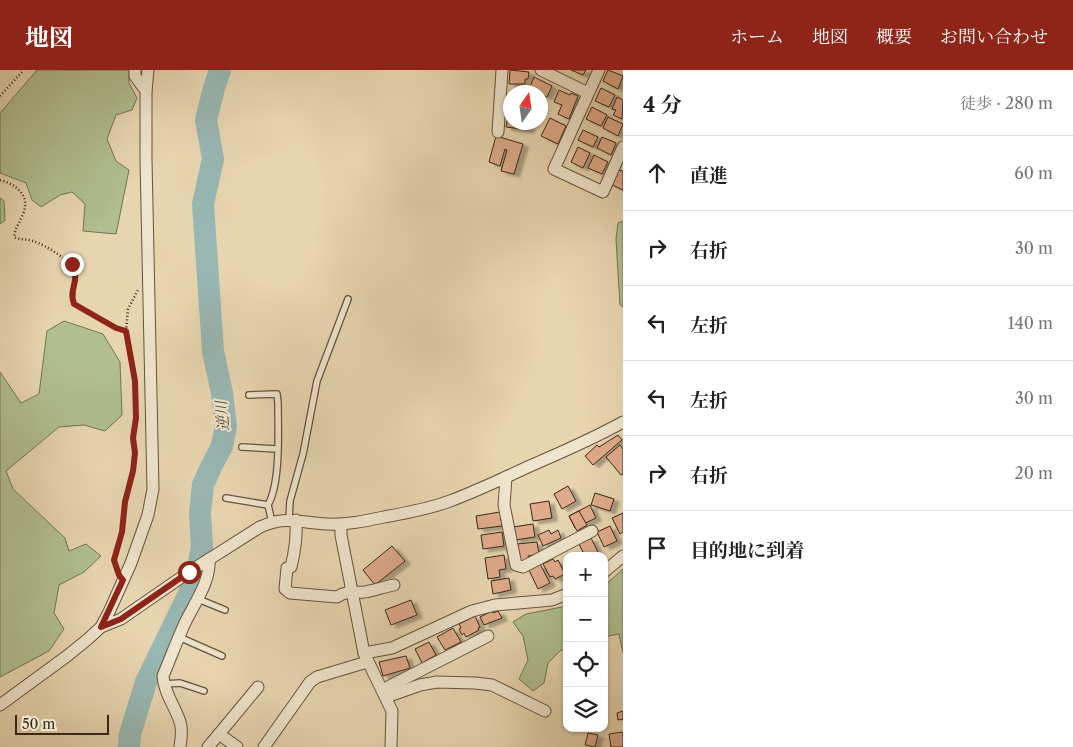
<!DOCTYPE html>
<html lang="ja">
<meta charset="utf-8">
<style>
:root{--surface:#fff;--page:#f2f2f2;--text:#222;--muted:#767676;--line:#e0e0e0;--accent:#8f2418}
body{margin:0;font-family:"Libre Caslon Text","Noto Serif JP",serif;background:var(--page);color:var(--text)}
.controls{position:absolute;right:15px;bottom:15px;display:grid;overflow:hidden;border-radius:10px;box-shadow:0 1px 4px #0004}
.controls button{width:45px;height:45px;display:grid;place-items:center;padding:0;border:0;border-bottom:1px solid var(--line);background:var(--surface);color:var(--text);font:25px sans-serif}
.compass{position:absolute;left:503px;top:15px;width:45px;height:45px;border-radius:50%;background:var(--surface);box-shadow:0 1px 4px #0004;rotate:13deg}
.scale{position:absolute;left:15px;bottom:12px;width:94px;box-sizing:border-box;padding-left:5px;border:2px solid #382816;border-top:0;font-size:14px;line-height:18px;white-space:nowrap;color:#382816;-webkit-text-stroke:4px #efe4cc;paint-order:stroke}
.stop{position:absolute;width:15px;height:15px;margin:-11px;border:4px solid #8f2418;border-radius:50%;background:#fff}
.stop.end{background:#8f2418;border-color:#fff;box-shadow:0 1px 5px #0008}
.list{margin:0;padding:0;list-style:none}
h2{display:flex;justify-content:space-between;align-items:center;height:65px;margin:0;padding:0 20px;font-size:21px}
h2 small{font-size:16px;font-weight:400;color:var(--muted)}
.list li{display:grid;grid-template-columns:32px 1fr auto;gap:15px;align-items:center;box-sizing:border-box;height:75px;padding:0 20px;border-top:1px solid var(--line)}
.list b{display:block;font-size:19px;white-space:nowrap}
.list em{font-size:16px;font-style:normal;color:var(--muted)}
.icon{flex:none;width:28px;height:28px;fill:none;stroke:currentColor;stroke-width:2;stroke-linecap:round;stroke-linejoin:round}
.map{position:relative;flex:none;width:623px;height:677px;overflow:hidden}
header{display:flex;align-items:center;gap:30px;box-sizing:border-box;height:70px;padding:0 25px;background:var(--accent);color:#fff}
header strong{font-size:24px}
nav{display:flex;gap:28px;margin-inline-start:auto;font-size:18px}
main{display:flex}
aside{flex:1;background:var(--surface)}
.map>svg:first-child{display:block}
.green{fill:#b0be90;stroke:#747353}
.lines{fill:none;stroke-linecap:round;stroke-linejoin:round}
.river{stroke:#98b7b3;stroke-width:22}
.building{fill:#e0ab8c;stroke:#382816;filter:url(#shadow)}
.service-casing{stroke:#64533c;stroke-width:8}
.minor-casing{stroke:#64533c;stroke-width:13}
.path{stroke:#382816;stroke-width:2.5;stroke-dasharray:1 2.5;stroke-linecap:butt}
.service{stroke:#efe4cc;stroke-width:5.5}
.minor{stroke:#efe4cc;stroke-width:11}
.route{stroke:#8f2418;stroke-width:6}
.labels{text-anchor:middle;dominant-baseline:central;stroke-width:4;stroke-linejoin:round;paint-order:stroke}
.water-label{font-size:15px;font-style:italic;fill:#504c3d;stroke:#efe4cc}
</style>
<header>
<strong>地図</strong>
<nav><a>ホーム</a><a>地図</a><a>概要</a><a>お問い合わせ</a></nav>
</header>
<main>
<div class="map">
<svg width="623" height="677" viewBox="0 0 623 677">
<defs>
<filter id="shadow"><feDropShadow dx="5.5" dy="3" stdDeviation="1" flood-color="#0004"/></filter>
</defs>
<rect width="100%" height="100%" fill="#e7d5b0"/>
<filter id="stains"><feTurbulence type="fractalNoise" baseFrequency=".004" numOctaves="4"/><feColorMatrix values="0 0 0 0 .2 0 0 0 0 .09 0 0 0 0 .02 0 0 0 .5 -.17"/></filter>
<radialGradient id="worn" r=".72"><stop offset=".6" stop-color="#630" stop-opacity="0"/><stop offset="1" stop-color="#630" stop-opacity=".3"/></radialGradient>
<g class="green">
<polygon points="37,0 129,0 129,13 137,28 132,40 116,45 107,69 116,91 129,100 116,164 83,161 85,134 72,122 60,125 41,137 32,130 26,113 0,103 0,43"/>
<polygon points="0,128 4,131 5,150 0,154"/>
<polygon points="623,151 623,237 620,235 616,169 618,153"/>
<polygon points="64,251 103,264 120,292 122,345 105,361 84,355 59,357 6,401 13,419 65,468 69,481 86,474 101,486 84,502 59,515 54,543 64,559 49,581 0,607 0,302 21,333 39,324 47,261"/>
<polygon points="623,499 623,583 619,564 604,567 604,516"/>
<polygon points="567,536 567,580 561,580 548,593 544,613 533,621 519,609 528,590 523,566 513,552 526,544"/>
</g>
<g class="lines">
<polyline class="river" points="129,677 130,664 146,612 195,511 202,477 200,443 203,415 210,399 222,376 226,356 222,323 213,281 203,134 213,89 206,50 214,18 220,0"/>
</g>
<g class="building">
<polygon points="510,0 529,2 528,9 525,9 525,14 509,14"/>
<polygon points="571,0 586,0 583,5"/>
<polygon points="608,0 623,6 618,19 603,11"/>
<polygon points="534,7 552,16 547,27 540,24 540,22 529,19"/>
<polygon points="601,18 615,25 609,37 595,31"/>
<polygon points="559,20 570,25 571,23 578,26 569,49 558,44 562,35 554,32"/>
<polygon points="617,27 623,30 622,49 613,45 616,40 612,39"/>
<polygon points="592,37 607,45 601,56 586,49"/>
<polygon points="509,40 510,40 510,52 534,52 533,54 530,53 529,60 506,57"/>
<polygon points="608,47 623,54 618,66 603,58"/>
<polygon points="550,48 566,56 558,74 541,66"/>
<polygon points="583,60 598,67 593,77 578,70"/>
<polygon points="496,66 523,74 514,104 501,101 507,80 505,79 500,96 489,92"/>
<polygon points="602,67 616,73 611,85 597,78"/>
<polygon points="578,77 590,83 583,98 571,92"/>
<polygon points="594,85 608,92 602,104 588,98"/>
<polygon points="619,100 623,101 623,120 612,115"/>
<polygon points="618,365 622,370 593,395 585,386 597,375 599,377"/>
<polygon points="620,375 623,379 623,404 621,405 606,387"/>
<polygon points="568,416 576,431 562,439 554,424"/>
<polygon points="595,423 614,429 610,441 591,435"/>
<polygon points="549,431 552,448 533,451 530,434"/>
<polygon points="590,435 596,448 575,458 569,446"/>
<polygon points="579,441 587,455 577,461 569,446"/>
<polygon points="500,442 502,456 478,459 476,446"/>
<polygon points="623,443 623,462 620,464 612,448"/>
<polygon points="533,454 535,467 515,470 513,457"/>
<polygon points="610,456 617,471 604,477 597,462"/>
<polygon points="549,460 551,464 558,460 561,468 543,476 538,465"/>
<polygon points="502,462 504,476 483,479 481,465"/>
<polygon points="591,468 599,484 595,486 585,486 579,474"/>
<polygon points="537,472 539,484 528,486 529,490 519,491 517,474"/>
<polygon points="392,476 405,491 375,515 363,500"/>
<polygon points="504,485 506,499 499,500 500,507 488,509 485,488"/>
<polygon points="553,489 555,492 558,490 565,504 555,509 553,506 550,507 543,494"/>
<polygon points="540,494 550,513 538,519 529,500"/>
<polygon points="509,508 511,520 493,524 491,511"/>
<polygon points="411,530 417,545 391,555 385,540"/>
<polygon points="492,541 493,543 498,541 502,548 484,555 480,547"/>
<polygon points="475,546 480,557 478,558 479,560 466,567 464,563 462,565 459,559 461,558 459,554"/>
<polygon points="453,558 461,572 445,580 437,567"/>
<polygon points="429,572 436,585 422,593 415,579"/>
<polygon points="406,586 410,598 383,606 379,592"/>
<polygon points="623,641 623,649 618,650 617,643"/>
<polygon points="623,662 623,677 611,677 609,664"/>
<polygon points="588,663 598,665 595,677 585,675"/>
</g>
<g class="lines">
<defs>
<g id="service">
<path d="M249,325L277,324L278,333C278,360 281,412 268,435L272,452"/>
<polyline points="242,377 277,379"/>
<polyline points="226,428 268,435"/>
<polyline points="289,449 290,431 303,384 317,311 348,229"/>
<polyline points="198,529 225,540"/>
<polyline points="179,567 222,586"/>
<polyline points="164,614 180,613 204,621"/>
</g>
<g id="minor">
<polyline points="135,0 135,6 146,21"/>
<polyline points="541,0 588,23"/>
<polyline points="599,0 554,99 603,122 623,77"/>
<polyline points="498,62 502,0"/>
<polyline points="506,407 504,435 516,495 523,497 592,461"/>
<path d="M296,450C297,466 295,481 291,497L287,498L285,519L290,523L337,527C347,520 354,523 365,522C375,520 384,517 394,515"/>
<polyline points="341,454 341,465 364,583 392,641 391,677"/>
<polyline points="604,502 623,486"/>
<path d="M101,557L121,549L189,502L260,457C288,445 300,453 327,454C346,455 365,451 384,447C406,443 429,439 450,431C477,421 504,408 530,396C562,382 593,369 623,352"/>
<polyline points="364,583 392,578 472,541 495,535 552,530 567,524"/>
<polyline points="386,627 420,615 437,612 475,613 492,615 545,641"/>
<polyline points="386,627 388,617 488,566"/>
<polyline points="0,635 67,586 88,569 101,557 109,542 131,493 148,445 153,419 146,90 146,21 148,0"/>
<polyline points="219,664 258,617"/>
<path d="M180,677C181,669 183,660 180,652C175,636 164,623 163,606C170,589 177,571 184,555C193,535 211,512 209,489"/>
<polyline points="208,677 219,664 237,677"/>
<polyline points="264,677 310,612 317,607 367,592"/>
</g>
</defs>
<use href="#service" class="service-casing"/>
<use href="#minor" class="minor-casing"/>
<g class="path">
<polyline points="0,26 22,2"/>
<path d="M0,110C16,114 31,126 23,144C20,152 15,158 14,167C20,170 26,169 33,171C45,175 73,191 76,204C78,215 69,220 74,234L116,258L126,261"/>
<polyline points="117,498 114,490 115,481 122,462 125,432 133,401 135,383 133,368 136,347 135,311 126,261 128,239 138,220"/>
</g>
<use href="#service" class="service"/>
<use href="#minor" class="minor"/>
</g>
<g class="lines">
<path class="route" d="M72,194C81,212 68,218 74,234L116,258L126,261L135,311L136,348L133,368L135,383L133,401L125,432L122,462L114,490L119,505L123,510L101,557L121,549L189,502"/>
</g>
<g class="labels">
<g class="water-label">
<text transform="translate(222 346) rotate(-95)">逆川</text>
</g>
</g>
<rect width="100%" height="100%" filter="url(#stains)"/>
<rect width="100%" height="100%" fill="url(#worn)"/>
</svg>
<div class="controls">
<button>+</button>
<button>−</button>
<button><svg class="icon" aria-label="locate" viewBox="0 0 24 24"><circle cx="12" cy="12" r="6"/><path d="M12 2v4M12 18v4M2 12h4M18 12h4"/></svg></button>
<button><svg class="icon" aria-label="layers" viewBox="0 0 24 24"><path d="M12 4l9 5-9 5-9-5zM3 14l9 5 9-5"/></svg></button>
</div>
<svg class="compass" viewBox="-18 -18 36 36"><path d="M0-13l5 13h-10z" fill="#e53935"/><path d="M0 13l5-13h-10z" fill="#767676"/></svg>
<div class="scale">50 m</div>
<div class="stop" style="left:189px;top:502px"></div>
<div class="stop end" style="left:72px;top:194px"></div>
</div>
<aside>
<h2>4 分<small>徒歩 · 280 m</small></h2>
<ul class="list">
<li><svg class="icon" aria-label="ahead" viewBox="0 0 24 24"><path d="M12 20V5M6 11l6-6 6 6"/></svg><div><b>直進</b></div><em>60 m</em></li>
<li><svg class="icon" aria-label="right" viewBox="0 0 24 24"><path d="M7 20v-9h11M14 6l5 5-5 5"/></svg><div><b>右折</b></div><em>30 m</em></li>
<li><svg class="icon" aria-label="left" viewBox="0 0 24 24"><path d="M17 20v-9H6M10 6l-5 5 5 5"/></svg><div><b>左折</b></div><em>140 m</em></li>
<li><svg class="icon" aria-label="left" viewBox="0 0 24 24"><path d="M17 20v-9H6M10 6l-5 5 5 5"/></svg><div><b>左折</b></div><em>30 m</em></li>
<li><svg class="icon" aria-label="right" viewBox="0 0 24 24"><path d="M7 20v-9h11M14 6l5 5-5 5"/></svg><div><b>右折</b></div><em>20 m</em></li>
<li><svg class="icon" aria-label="arrive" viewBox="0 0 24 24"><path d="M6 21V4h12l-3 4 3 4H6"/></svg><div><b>目的地に到着</b></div></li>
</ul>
</aside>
</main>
